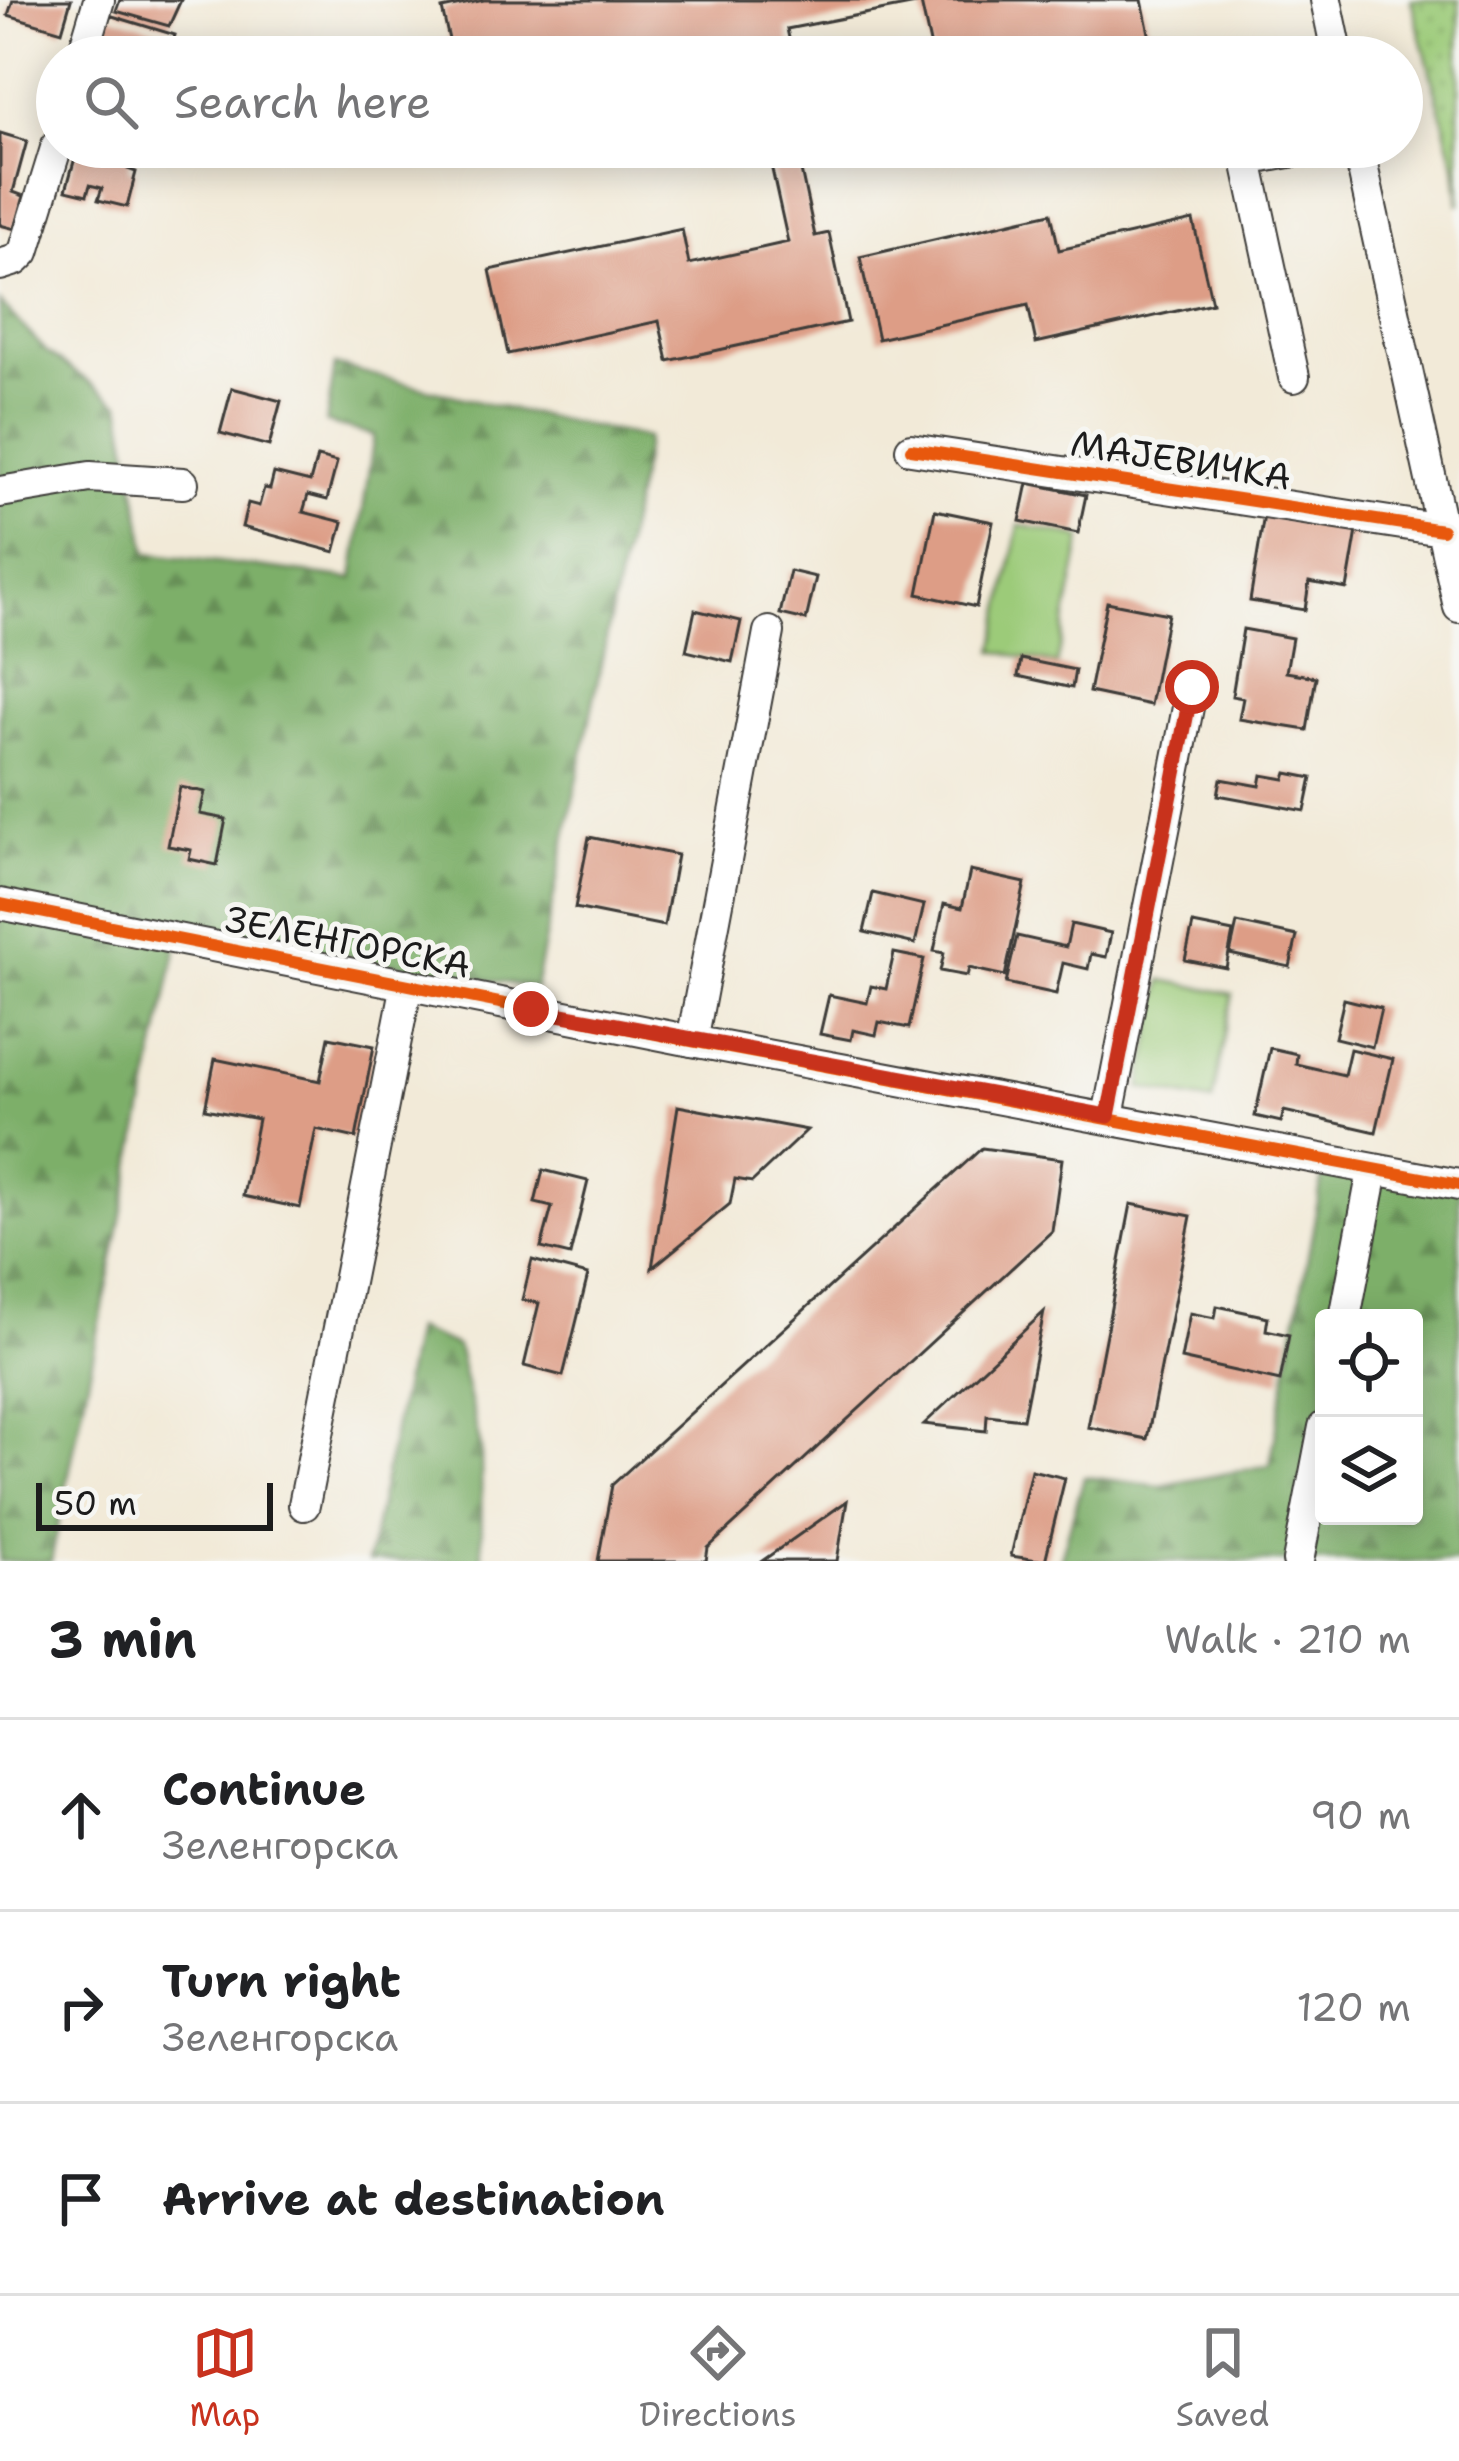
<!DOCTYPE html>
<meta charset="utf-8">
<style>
:root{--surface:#fff;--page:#f2f2f2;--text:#202124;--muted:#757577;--line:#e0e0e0;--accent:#c8321e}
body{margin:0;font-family:"Shantell Sans",sans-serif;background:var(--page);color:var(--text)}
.controls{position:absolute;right:36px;bottom:36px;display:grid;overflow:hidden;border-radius:12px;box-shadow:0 6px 30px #0003}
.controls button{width:108px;height:108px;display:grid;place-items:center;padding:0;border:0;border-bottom:3px solid var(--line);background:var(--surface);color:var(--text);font:60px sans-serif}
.scale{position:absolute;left:36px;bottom:30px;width:237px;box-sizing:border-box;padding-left:12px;border:6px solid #1c1c1c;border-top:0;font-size:33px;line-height:42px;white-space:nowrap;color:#1c1c1c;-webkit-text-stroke:9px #f6f6f2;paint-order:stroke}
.stop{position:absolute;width:36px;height:36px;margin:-27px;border:9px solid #c8321e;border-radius:50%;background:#fff}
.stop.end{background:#c8321e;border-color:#fff;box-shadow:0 3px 12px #0008}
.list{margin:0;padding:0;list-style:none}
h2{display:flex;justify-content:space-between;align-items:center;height:156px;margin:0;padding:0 48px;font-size:51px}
h2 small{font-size:39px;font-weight:400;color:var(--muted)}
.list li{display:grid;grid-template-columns:78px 1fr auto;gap:36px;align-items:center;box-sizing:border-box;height:192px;padding:0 48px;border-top:3px solid var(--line)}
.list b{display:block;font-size:45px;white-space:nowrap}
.list p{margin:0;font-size:39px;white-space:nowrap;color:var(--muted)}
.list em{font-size:39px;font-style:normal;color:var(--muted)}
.icon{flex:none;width:66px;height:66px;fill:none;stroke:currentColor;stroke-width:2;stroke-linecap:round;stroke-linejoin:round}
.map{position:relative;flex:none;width:1459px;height:1561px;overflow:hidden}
.search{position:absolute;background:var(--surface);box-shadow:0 6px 30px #0003;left:36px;right:36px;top:36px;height:132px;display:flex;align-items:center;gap:30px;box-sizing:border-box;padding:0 42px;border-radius:66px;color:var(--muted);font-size:45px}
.sheet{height:732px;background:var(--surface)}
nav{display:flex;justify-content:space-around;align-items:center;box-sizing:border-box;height:168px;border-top:3px solid var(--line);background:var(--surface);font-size:33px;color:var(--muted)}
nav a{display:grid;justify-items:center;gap:6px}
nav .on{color:var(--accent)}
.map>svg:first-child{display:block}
.grass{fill:url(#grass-dots);stroke:#5c744a;stroke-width:3}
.forest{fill:url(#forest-firs);stroke:#4c6642;stroke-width:3;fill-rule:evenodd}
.park{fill:#9ccb79;stroke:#5c744a;stroke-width:3}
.building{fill:#dd9d86}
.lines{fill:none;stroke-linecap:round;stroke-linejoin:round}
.minor-casing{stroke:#3c3b38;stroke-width:34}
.minor{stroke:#fff;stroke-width:30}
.cycleway-casing{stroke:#f6f6f2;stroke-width:20}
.cycleway{stroke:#e8590c;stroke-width:12}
.route{stroke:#c8321e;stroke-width:15}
.labels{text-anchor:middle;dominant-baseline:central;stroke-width:10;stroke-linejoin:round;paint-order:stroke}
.street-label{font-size:36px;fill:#1c1c1c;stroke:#f6f6f2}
</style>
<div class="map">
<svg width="1459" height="1561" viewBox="0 0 1459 1561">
<defs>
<pattern id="grass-dots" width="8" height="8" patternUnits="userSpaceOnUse" patternTransform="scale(3)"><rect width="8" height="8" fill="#9ccb79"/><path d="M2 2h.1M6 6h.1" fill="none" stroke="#86ae68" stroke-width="1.8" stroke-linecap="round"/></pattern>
<pattern id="forest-firs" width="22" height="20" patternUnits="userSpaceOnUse" patternTransform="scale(3)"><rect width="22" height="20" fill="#7daf69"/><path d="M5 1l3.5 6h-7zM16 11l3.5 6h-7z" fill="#668e56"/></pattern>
</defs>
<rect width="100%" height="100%" fill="#f6f6f2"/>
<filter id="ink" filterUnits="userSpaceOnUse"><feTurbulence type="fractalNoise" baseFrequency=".00833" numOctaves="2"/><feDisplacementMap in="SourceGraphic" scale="24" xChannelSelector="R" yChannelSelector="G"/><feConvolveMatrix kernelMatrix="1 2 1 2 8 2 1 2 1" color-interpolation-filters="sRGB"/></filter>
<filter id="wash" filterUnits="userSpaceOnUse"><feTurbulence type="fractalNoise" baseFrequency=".004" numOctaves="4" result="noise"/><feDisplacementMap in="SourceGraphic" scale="48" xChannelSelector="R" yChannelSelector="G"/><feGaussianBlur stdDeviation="2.7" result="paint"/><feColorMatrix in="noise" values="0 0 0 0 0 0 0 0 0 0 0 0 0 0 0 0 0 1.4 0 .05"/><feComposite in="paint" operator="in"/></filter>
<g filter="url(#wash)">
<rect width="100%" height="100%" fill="#f2ead8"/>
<polygon class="grass" points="1411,0 1459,0 1459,205 1455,165"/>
<g class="forest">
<polygon points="0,302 48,353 121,404 147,553 353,579 374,435 326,423 335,365 490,405 647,438 535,988 181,927 51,1561 0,1561"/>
<path d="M1325,1162L1459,1185V1561H1060L1084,1477L1161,1486L1270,1465ZM1324,1318H1414V1516H1324Z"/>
<polygon points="414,1329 457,1346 481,1448 482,1561 368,1561"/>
</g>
<g class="park">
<polygon points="1019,525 1082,538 1057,664 994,651"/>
<polygon points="1162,980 1233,994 1212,1102 1141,1088"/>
</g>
<g id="blocks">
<g class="building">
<polygon points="13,0 71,0 62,31 8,15"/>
<polygon points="120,0 181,0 169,26 116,11"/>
<polygon points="484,0 1142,0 1152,48 1110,57 933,57 921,3 787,29 793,56 787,57 453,57 442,9"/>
<polygon points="109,15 175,35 169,57 97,57"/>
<polygon points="0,133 27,141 13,192 24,196 15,229 0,225"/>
<polygon points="78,147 111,147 132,154 128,169 136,172 127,207 98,200 102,188 90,185 87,195 66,190"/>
<polygon points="767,147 796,147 815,236 829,233 848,322 668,361 659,321 508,354 490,270 682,229 689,264 788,242"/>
<polygon points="1051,213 1059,250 1193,220 1212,303 1036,343 1028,305 878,339 860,257"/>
<polygon points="232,388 281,401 269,446 220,433"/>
<polygon points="317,457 337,462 327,500 308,495 303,512 343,522 335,552 242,527 248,503 259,506 264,488 270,489 274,473 310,482"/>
<polygon points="1028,483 1086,495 1078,533 1020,521"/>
<polygon points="935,510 993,522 976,607 918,594"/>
<polygon points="1264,515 1357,531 1347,589 1309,582 1305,610 1250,601"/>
<polygon points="790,571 816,577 806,620 780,614"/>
<polygon points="1107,602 1168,614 1150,705 1089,692"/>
<polygon points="695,610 741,621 732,662 686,651"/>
<polygon points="1243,629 1292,638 1286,672 1316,677 1307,730 1239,719 1243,698 1232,696"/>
<polygon points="1021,659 1075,670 1072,688 1018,676"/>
<polygon points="1287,773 1312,778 1305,811 1218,795 1221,779 1260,786 1262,775 1285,779"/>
<polygon points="180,787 205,792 200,814 226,819 217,865 189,859 191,850 168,846"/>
<polygon points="589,837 677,855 664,926 575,908"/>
<polygon points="970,871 1025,883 1005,976 969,968 967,976 940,971 944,953 934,951 944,904 962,908"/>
<polygon points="873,893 924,905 915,944 864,932"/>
<polygon points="1237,923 1297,936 1290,967 1230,954"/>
<polygon points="1071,924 1111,933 1106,957 1091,954 1088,969 1063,963 1056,994 1006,983 1017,936 1066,947"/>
<polygon points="1193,924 1233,932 1226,968 1185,960"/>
<polygon points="894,953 924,959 909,1028 879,1022 876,1035 853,1030 851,1040 820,1034 829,995 867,1003 871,986 886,989"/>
<polygon points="1344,999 1381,1008 1372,1047 1335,1038"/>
<polygon points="329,1037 374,1046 356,1138 316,1129 300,1208 243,1196 258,1119 205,1109 215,1059 320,1081"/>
<polygon points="1270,1048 1297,1054 1296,1064 1344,1075 1350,1049 1393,1059 1376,1132 1284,1111 1281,1122 1255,1116"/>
<polygon points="678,1106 807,1130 752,1182 735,1179 730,1204 652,1268"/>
<polygon points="982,1148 1062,1159 1052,1231 708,1548 706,1561 598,1561 612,1485"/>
<polygon points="543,1170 588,1181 570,1255 541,1248 552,1207 535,1203"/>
<polygon points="1131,1204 1191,1216 1147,1439 1088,1427"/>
<polygon points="532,1260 588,1275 563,1376 524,1366 539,1303 522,1300"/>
<polygon points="1217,1306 1268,1317 1266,1330 1289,1335 1280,1381 1181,1359 1190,1313 1215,1318"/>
<polygon points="1044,1312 1023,1419 987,1415 986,1431 924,1424"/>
<polygon points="1031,1470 1065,1478 1045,1561 1011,1556"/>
<polygon points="847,1501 837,1561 762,1561"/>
</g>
</g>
</g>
<g filter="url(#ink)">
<use href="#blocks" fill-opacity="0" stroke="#3c3b38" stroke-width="3"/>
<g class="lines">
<defs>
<g id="minor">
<polyline points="1326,0 1338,57"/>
<polyline points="82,57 99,0"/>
<polyline points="1358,147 1459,607"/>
<polyline points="0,265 16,260 24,252 57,145"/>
<polyline points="1294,377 1247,160 1316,147"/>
<polyline points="911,449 1442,530"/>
<polyline points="0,492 90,477 183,483"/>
<polyline points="0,904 692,1041 1459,1185"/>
<polyline points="692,1041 769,632"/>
<polyline points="1108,1116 1192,687"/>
<polyline points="1345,1318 1373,1171"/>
<polyline points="304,1505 407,984"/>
<polyline points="1298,1561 1324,1427"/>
</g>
</defs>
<use href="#minor" class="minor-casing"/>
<use href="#minor" class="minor"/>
<defs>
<g id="cycleway">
<polyline points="911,449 1442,530"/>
<polyline points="0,904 692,1041 1459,1185"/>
<polyline points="1108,1116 1192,687"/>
</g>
</defs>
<use href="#cycleway" class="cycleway-casing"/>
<use href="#cycleway" class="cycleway"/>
</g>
</g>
<g class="lines" filter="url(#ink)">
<polyline class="route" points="531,1009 1108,1116 1192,687"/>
</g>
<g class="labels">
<g class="street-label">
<text transform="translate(1181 460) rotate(9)">МАЈЕВИЧКА</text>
<text transform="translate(348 942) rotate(11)">ЗЕЛЕНГОРСКА</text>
</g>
</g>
</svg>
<div class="controls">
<button><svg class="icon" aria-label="locate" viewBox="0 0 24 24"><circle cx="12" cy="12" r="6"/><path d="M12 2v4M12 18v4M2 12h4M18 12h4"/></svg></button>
<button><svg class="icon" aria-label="layers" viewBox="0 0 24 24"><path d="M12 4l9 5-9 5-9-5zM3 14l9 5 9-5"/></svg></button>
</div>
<div class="scale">50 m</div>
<div class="stop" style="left:1192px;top:687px"></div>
<div class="stop end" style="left:531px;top:1009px"></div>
<div class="search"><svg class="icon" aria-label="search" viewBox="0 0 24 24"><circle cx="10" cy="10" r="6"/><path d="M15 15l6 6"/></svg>Search here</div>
</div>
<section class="sheet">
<h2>3 min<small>Walk · 210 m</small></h2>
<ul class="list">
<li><svg class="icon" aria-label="ahead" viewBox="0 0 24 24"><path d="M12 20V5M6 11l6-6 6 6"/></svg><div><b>Continue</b><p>Зеленгорска</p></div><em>90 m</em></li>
<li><svg class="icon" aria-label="right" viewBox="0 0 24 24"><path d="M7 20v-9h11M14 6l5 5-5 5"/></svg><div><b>Turn right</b><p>Зеленгорска</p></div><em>120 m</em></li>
<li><svg class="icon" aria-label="arrive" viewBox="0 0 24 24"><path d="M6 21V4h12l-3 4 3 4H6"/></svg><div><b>Arrive at destination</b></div></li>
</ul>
</section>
<nav>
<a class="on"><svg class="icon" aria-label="map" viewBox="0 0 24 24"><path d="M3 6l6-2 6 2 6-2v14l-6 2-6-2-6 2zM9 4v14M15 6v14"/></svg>Map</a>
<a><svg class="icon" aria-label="directions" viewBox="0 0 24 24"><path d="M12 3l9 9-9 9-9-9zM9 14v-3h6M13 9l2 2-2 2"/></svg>Directions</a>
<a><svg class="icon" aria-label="saved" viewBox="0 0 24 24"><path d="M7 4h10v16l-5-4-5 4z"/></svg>Saved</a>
</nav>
